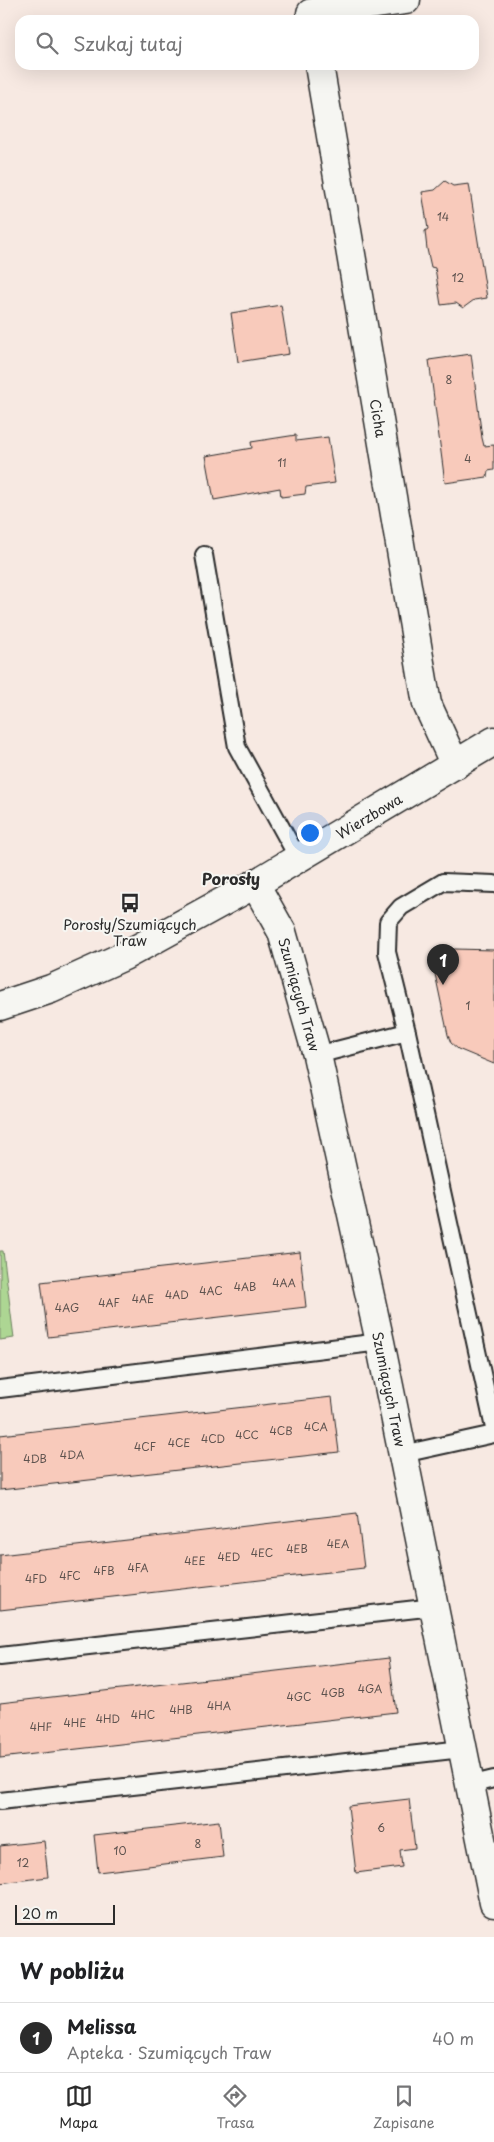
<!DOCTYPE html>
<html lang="pl">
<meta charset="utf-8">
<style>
:root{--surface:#fff;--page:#f2f2f2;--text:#202124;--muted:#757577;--line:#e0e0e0;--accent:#2b2b2b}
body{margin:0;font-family:"Playpen Sans",sans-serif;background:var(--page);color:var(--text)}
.scale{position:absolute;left:15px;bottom:12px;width:100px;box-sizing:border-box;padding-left:5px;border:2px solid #2b2b2b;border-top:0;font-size:14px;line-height:18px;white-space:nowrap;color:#2b2b2b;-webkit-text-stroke:4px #f6f6f2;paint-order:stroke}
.you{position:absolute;left:309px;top:832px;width:18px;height:18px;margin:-12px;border:4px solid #fff;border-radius:50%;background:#1a73e8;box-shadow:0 0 0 8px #1a73e833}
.badge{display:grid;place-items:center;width:32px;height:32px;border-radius:50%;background:var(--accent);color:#fff;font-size:16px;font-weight:700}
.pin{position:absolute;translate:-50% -41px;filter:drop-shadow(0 1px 2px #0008)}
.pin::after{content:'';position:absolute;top:26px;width:18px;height:15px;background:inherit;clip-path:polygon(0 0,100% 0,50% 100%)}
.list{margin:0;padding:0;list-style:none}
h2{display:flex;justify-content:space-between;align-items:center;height:65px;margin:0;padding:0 20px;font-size:21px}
h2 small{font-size:16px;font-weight:400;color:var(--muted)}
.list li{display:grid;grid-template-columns:32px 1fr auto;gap:15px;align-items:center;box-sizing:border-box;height:70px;padding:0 20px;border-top:1px solid var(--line)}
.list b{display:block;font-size:19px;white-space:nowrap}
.list p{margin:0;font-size:16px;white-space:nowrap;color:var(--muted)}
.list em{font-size:16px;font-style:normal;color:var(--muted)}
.icon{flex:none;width:28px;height:28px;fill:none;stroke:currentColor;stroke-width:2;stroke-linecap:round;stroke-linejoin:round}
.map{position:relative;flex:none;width:494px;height:1937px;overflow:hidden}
.search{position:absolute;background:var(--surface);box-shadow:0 5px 20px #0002;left:15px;right:15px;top:15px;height:55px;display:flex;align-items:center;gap:12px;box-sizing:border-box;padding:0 18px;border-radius:15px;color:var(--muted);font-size:19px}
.sheet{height:135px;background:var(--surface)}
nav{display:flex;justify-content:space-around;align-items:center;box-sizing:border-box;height:70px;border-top:1px solid var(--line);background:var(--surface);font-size:14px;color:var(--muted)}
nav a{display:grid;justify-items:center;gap:2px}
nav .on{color:var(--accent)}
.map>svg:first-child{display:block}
.green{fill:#add693;stroke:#6c805f}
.building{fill:#f8cabb;stroke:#2b2b2b}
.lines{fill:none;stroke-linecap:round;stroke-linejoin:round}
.lane-casing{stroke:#2b2b2b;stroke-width:20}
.street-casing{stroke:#2b2b2b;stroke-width:31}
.secondary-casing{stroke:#2b2b2b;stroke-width:31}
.lane{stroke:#f6f6f2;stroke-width:16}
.street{stroke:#f6f6f2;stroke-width:28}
.secondary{stroke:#f6f6f2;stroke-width:28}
.labels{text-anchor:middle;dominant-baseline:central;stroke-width:4;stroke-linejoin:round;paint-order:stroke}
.number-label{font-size:11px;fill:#5e534f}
.street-label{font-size:14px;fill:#2b2b2b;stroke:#f6f6f2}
.poi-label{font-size:14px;fill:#2b2b2b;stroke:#f6f6f2}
.quarter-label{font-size:16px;font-weight:bold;fill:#2b2b2b;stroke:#f6f6f2}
</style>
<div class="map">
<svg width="494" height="1937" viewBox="0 0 494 1937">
<rect width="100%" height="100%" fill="#f7e9e2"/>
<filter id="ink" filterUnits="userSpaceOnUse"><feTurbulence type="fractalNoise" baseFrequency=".02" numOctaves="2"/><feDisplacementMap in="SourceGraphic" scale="10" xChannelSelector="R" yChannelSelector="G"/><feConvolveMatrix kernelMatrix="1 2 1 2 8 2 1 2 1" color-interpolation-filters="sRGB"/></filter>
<g filter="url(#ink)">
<polygon class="green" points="0,1251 3,1251 14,1338 0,1340"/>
<g class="building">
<polygon points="445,181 453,186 469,184 487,298 474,300 463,308 456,303 441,305 435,268 431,267 427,249 425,231 428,229 422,192 435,190"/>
<polygon points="281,305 289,354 238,362 231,313"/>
<polygon points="471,354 482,438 484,446 494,445 494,470 488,471 487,477 445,483 429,360"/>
<polygon points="296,435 296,441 328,437 335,483 306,487 305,494 281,497 280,488 214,500 206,456 252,448 251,442"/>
<polygon points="455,949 494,950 494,1064 458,1049 451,1043 448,1035 434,969 441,955"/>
<polygon points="300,1252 306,1307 48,1337 41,1282"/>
<polygon points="332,1397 339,1452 0,1490 0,1435"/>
<polygon points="357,1513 364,1568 0,1610 0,1555"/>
<polygon points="389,1658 396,1712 0,1758 0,1703"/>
<polygon points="409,1799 415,1848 400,1850 402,1867 356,1873 348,1806"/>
<polygon points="219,1821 223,1857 98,1872 94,1835"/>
<polygon points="44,1841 48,1877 0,1883 0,1846"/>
</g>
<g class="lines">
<defs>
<g id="lane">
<polyline points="204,555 237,747 298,858"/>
<polyline points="494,884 443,882 401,907 388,922 387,952 407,1032 494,1428"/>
<polyline points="317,1055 407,1032"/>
<polyline points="0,1389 380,1342"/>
<polyline points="403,1454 494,1434"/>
<polyline points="0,1656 434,1607"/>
<polyline points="469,1785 494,1779"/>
<polyline points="0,1801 462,1749"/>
</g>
<g id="street">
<polyline points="311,13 406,0"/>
<path id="s1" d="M319,65L427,704L455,765"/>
<path id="s2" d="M255,884L282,932L317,1055L380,1342L494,1903"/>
</g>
<g id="secondary">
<path id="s3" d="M0,1006L51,989L124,956L255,884L494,741"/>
</g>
</defs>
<use href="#lane" class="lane-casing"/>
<use href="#street" class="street-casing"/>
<use href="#secondary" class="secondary-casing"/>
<use href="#lane" class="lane"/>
<use href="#street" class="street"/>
<use href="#secondary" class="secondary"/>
</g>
</g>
<defs>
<symbol id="bus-bare" viewBox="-9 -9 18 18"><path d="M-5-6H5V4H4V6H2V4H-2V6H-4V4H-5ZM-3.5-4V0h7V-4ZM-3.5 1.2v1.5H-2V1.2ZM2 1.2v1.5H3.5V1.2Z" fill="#2b2b2b" stroke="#f6f6f2" stroke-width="2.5" paint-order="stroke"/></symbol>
</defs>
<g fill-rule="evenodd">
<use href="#bus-bare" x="116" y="889" width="28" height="28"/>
</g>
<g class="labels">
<g class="number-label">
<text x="443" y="216">14</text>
<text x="458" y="277">12</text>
<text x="449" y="379">8</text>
<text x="468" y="458">4</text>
<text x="282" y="462">11</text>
<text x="468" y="1005">1</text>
<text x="284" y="1282">4AA</text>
<text x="245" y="1286">4AB</text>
<text x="211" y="1290">4AC</text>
<text x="177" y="1294">4AD</text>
<text x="143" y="1298">4AE</text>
<text x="109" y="1302">4AF</text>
<text x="67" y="1307">4AG</text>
<text x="316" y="1426">4CA</text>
<text x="281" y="1430">4CB</text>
<text x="247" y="1434">4CC</text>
<text x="213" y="1438">4CD</text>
<text x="179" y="1442">4CE</text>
<text x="145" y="1446">4CF</text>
<text x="72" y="1454">4DA</text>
<text x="35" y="1458">4DB</text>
<text x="338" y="1543">4EA</text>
<text x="297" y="1548">4EB</text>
<text x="262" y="1552">4EC</text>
<text x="229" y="1556">4ED</text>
<text x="195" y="1560">4EE</text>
<text x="138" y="1567">4FA</text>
<text x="104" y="1570">4FB</text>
<text x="70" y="1575">4FC</text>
<text x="36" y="1578">4FD</text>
<text x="370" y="1688">4GA</text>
<text x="333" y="1692">4GB</text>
<text x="299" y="1696">4GC</text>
<text x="219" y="1705">4HA</text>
<text x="181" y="1709">4HB</text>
<text x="143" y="1714">4HC</text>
<text x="108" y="1718">4HD</text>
<text x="75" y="1722">4HE</text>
<text x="41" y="1726">4HF</text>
<text x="381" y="1827">6</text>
<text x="198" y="1843">8</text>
<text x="120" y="1850">10</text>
<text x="23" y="1862">12</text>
</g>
<g class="street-label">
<text stroke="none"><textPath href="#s1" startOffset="358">Cicha</textPath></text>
<text stroke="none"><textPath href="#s3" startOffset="416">Wierzbowa</textPath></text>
<text stroke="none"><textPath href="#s2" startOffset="120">Szumiących Traw</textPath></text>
<text stroke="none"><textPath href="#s2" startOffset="525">Szumiących Traw</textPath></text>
</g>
<g class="poi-label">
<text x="130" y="924">Porosły/Szumiących<tspan x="130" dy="16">Traw</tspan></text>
</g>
<g class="quarter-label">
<text x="231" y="878">Porosły</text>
</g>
</g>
</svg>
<div class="scale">20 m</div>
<div class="you"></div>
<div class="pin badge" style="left:443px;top:985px">1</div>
<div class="search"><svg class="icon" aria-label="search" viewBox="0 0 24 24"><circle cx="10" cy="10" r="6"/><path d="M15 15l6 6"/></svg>Szukaj tutaj</div>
</div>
<section class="sheet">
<h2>W pobliżu<small></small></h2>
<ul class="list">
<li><span class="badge">1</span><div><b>Melissa</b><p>Apteka · Szumiących Traw</p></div><em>40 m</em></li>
</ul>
</section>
<nav>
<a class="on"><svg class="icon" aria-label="map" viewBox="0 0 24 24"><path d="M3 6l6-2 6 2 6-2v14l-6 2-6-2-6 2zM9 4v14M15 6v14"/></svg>Mapa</a>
<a><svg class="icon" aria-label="directions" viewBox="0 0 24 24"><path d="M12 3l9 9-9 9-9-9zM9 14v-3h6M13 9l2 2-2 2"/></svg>Trasa</a>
<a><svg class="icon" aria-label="saved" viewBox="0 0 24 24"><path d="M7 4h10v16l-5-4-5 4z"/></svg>Zapisane</a>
</nav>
